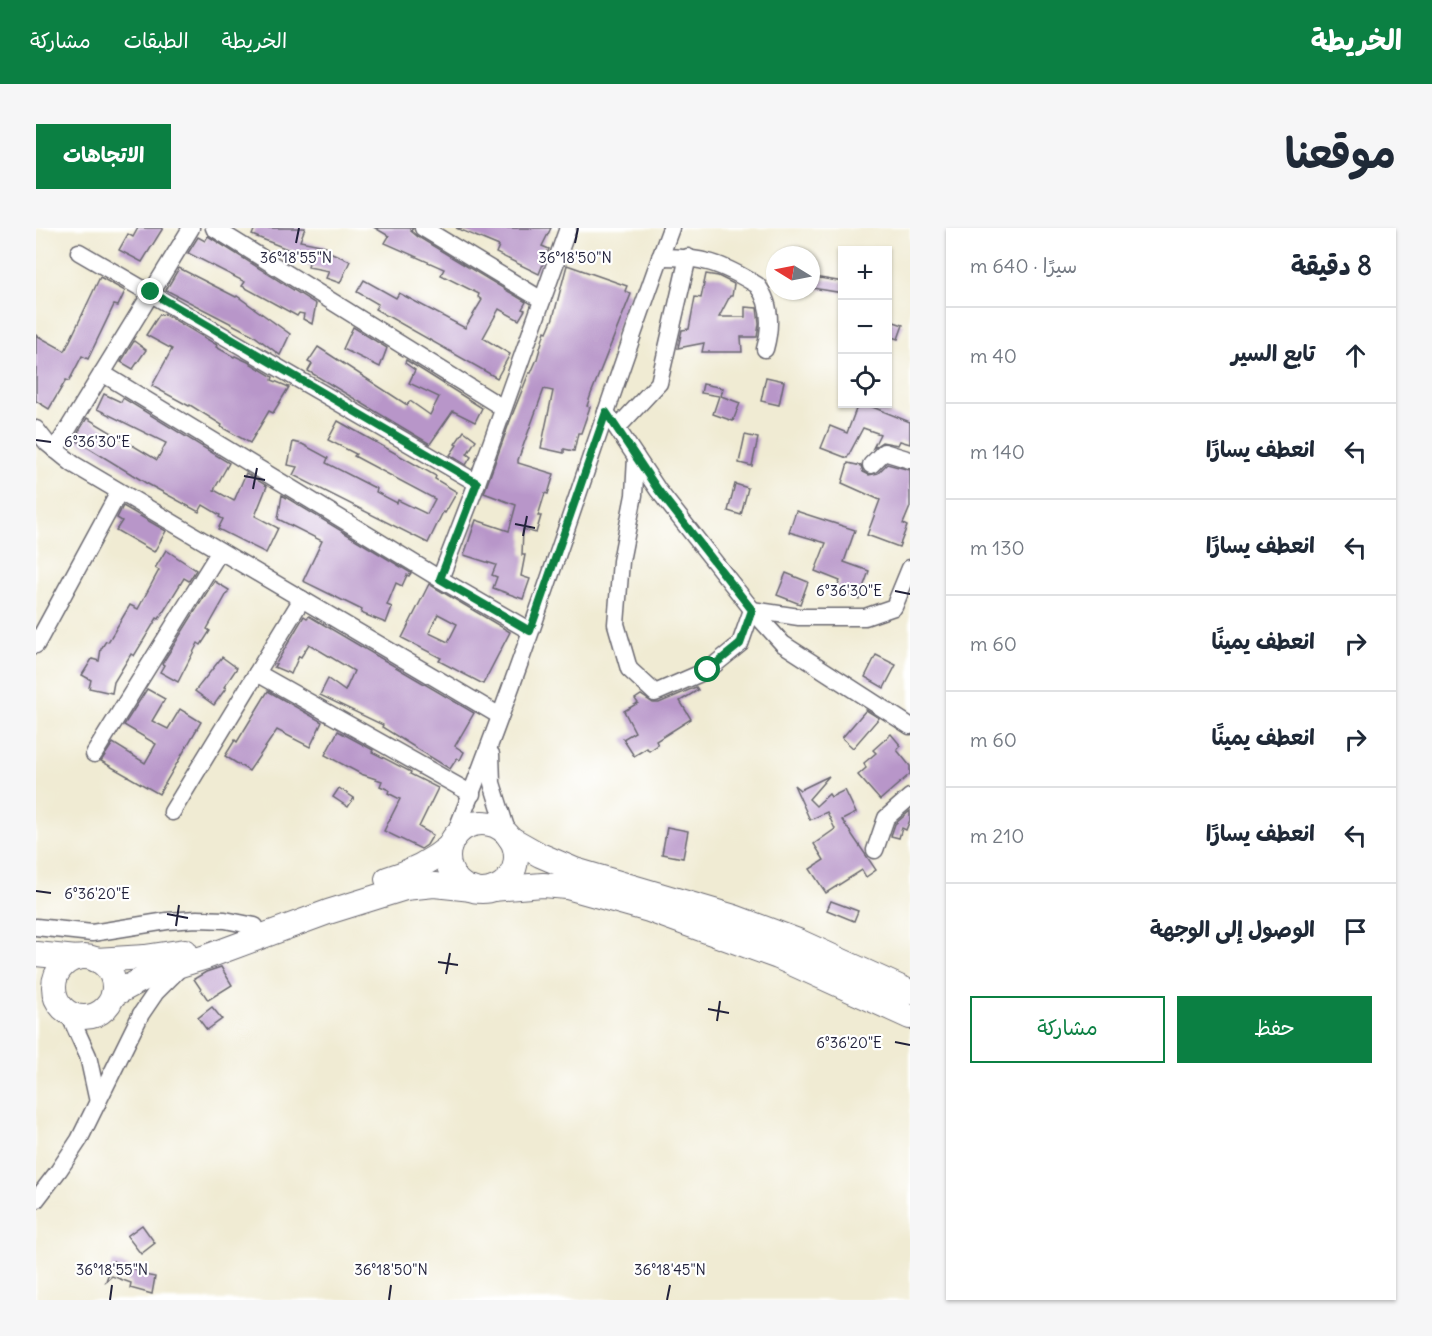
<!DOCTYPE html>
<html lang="ar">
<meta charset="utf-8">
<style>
:root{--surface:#fff;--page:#f6f6f7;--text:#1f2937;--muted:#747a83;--line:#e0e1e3;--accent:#0b8043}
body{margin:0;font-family:Delius,"Playpen Sans Arabic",sans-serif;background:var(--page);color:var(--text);direction:rtl}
.controls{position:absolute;right:18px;top:18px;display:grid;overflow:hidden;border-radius:0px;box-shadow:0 2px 4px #0004}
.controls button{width:54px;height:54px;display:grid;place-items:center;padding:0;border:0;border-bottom:2px solid var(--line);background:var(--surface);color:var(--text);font:30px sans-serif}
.compass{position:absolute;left:730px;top:18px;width:54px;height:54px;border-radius:50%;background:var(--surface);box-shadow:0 2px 4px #0004;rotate:280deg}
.stop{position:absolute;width:18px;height:18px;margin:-14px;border:4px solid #0b8043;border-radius:50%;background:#fff}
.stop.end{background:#0b8043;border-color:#fff;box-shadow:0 2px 6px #0008}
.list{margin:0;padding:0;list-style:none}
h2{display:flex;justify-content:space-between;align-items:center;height:78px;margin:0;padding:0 24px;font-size:26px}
h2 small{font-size:20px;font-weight:400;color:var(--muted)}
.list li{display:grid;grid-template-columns:39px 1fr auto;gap:18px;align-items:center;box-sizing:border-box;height:96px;padding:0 24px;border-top:2px solid var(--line)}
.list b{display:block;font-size:22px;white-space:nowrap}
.list em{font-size:20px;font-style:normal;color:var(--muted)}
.actions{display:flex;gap:12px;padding:18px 24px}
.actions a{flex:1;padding:14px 0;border:2px solid var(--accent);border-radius:0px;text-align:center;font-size:21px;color:var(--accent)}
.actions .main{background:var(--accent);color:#fff}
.icon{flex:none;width:33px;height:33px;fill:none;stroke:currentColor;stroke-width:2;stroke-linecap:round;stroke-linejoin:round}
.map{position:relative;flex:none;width:874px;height:1072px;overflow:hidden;direction:ltr;border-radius:0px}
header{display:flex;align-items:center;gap:36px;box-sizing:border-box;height:84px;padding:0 30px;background:var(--accent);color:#fff}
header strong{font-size:28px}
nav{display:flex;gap:33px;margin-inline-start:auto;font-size:21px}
.intro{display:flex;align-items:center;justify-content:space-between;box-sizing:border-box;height:144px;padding:0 36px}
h1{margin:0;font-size:42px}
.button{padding:15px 27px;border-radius:0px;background:var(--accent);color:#fff;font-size:21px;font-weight:700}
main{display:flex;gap:36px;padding:0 36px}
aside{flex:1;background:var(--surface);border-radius:0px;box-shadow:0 2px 4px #0004}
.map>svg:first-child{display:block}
.building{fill:#b896c9;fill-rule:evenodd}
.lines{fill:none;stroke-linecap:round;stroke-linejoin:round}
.minor-casing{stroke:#6a6870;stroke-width:19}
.highway-casing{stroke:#6a6870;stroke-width:26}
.minor{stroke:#fff;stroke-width:16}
.highway{stroke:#fff;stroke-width:24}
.route{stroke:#0b8043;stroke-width:8}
.ticks{fill:none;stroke:#22223b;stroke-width:2}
.ticks-label{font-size:15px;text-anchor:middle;fill:#22223b;stroke:#fff;stroke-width:4.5;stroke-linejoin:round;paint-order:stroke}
</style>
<header>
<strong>الخريطة</strong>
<nav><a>الخريطة</a><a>الطبقات</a><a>مشاركة</a></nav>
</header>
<div class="intro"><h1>موقعنا</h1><a class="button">الاتجاهات</a></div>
<main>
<aside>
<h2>8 دقيقة<small>سيرًا · 640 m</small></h2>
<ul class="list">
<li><svg class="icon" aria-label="ahead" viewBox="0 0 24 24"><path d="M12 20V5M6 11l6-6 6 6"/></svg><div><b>تابع السير</b></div><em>40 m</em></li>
<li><svg class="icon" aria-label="left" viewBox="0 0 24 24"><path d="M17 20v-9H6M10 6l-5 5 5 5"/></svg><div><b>انعطف يسارًا</b></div><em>140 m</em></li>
<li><svg class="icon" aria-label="left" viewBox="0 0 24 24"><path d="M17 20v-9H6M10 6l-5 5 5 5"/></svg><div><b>انعطف يسارًا</b></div><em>130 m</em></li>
<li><svg class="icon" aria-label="right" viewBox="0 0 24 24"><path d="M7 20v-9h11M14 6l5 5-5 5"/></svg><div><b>انعطف يمينًا</b></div><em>60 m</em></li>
<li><svg class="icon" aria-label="right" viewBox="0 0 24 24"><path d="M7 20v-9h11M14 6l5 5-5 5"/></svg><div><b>انعطف يمينًا</b></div><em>60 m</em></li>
<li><svg class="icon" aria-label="left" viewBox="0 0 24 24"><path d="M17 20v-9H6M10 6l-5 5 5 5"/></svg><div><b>انعطف يسارًا</b></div><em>210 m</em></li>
<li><svg class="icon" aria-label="arrive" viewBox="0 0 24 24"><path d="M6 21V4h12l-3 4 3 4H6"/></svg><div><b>الوصول إلى الوجهة</b></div></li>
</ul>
<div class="actions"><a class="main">حفظ</a><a>مشاركة</a></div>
</aside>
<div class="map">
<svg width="874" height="1072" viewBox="0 0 874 1072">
<rect width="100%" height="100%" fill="#fff"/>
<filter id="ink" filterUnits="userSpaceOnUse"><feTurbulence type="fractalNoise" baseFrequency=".0167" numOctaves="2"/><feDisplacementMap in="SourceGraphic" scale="12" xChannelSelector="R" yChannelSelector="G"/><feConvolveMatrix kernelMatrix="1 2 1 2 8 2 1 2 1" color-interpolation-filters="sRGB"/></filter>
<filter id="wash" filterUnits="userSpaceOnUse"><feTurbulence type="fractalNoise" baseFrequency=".008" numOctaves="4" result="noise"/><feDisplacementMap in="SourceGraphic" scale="24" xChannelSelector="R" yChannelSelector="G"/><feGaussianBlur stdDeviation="1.35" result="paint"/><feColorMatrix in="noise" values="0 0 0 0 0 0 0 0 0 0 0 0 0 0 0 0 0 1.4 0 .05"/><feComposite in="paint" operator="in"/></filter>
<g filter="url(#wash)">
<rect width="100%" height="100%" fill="#f0ebd3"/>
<g id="blocks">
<g class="building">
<polygon points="102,0 127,0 106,34 83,22 92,6 97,9"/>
<polygon points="219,0 269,0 264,13 290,18 289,22 314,33 304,55 290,50 293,43 272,39 274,30 216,7"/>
<polygon points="339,0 377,0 375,3 382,9 490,74 486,81 489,82 483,92 463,81 447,110 474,126 461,150 339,81 342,76 321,64 328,52 360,70 363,65 429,100 446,72 442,69 443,66 405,47 408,41 349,15 353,8"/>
<polygon points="420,0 515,0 506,18 513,21 503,46 460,25 463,18"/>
<polygon points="172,8 280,76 276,96 267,91 268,86 263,85 261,88 206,58 209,54 152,25 162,9 169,13"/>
<polygon points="531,37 591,58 589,63 595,66 555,166 551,178 554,179 545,205 542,205 538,223 528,221 528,225 505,220 517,163 508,161 482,232 482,235 518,246 512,266 509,265 502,288 505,288 500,305 487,301 486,327 489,327 485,348 494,351 487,371 457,360 461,349 456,347 460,337 428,327 440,292 473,303 480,277 448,265 475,190 493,145 495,145 501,131 509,103 511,104 517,90"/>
<polygon points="143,40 200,69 201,68 254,106 244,127 217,107 130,62"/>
<polygon points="670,46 682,48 698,56 696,68 694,68 683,89 709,89 709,79 721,80 723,96 721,109 705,109 706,124 666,124 668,115 642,120 646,102 653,101 659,69 665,70"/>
<polygon points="64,49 89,63 82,78 78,77 52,131 46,128 33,153 30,152 13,181 0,173 0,107 29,123"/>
<polygon points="778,49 807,54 807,65 776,60"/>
<polygon points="129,86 181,117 180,119 198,129 199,128 212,134 237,149 236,152 253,159 237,185 233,183 214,215 185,199 186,197 154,177 153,178 116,158 136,121 110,107 123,87"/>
<polygon points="852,92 867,97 862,111 852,108"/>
<polygon points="317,99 351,120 344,139 307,121"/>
<polygon points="98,113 110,122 97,141 85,134"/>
<polygon points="282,119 371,177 374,173 394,187 403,169 373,155 379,142 369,135 370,132 446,180 439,194 417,183 394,216 272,143 276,136 272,134"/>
<polygon points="730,149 748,153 743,177 725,173"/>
<polygon points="667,156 687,160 685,168 704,175 697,193 677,186 683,168 665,165"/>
<polygon points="68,166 85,174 87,170 193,235 178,262 198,273 210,245 231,258 219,288 242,300 230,325 182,301 187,291 183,289 184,287 167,277 163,284 110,255 38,211 51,190 121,232 130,215 61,181"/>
<polygon points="822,176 829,176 874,194 874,216 864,213 862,217 846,214 837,220 844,206 827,200 811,230 785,220 794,198 811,205"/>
<polygon points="302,193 400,248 399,251 421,264 409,285 407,284 392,315 257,247 261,239 252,237 257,214 266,216 292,230 290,235 341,261 340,264 361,275 362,272 391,286 399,271 318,228 320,226 292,212"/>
<polygon points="428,203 440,212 431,226 435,229 430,237 414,227 421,217 419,216"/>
<polygon points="709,207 722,210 716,238 703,235"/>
<polygon points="812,235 825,238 827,244 833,247 842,245 851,236 874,242 874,279 867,296 871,298 863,319 831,307 844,272 806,255"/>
<polygon points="699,256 712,260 705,287 692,283"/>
<polygon points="246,267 375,345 373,348 371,347 366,358 360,355 351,377 356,379 350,395 325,385 326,382 267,353 286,313 242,291"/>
<polygon points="87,278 130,303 118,324 80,302 86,293 81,290"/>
<polygon points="760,283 819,302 808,334 833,343 823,371 800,362 804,353 779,343 790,315 753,304"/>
<polygon points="130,322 160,342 153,353 148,350 123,391 121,390 98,428 95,426 78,454 76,465 53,460 55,452 46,447 56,431 63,433 65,421 70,413 72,414 94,377 102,381 123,342 119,340"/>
<polygon points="750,345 772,354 764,376 741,367"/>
<polygon points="178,353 193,362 171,401 174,403 165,417 162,415 142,454 124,444 128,437 126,436"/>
<path d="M393,356L474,404L447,456L403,433L405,430L366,410ZM402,386L421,396L412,414L393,405Z"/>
<polygon points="268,388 271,390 273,388 438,485 419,518 428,524 424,532 421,530 414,541 346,499 347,497 284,467 292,451 309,463 318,443 273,416 265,429 263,428 255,446 238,439"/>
<polygon points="840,427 860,437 848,460 829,449"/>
<polygon points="186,429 201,440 188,459 190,460 178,477 159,463"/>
<polygon points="660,459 662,462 644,473 655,491 620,513 622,517 613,523 611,520 598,528 587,511 599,504 588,483 602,475 599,471 605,467 617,475 623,475"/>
<polygon points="111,461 129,471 116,493 132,501 144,481 165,494 123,566 65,533 77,515 109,535 120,516 88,497"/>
<polygon points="232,463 286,494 274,519 241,502 213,543 189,528 199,512 201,514"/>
<polygon points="830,482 843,490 817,520 806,510"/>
<polygon points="302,503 337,522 336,524 375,544 374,546 402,560 383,599 397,607 391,617 385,621 348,603 364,571 352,565 353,562 344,558 346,553 325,546 289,527"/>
<polygon points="855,506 865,518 861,522 874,538 874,546 844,572 822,547 830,540 828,535 840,525 837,522"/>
<polygon points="793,548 773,571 780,578 793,566 795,569 809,562 820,585 806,592 840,642 830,649 826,642 790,665 774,641 788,632 778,616 799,601 791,584 774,592 758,557 764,562"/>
<polygon points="303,560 318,570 312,579 297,569"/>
<polygon points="874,583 874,592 870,602 866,600 863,610 855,608 859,596"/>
<polygon points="631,599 652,603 647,630 626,626"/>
<polygon points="795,673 822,683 818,693 791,682"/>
<polygon points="185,739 196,757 172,772 158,751 170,744"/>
<polygon points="176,779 186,791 171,802 162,790"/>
<polygon points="106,997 119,1015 105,1026 91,1008"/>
<polygon points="77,1033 109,1045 108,1047 119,1049 116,1066 94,1060 95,1055 76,1048 70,1053"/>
</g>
</g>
</g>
<g filter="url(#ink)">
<use href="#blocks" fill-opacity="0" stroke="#6a6870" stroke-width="1.5"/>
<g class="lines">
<defs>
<g id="minor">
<polyline points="178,0 467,180"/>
<polyline points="387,0 506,72"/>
<polyline points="43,24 441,255"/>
<path d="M624,29C667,29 685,35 721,57C736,76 735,99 729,121"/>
<polyline points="66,145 404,351 494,403"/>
<polyline points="570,184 622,262 718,384 747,416 874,498"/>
<polyline points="581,200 623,155 652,29"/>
<polyline points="0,201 11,215 37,236 464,488"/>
<polyline points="19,222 155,0"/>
<polyline points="600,229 598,267 585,333 580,396 593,441 619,465 672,442 704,416 716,382 763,389 829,389 858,379 874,340"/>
<polyline points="835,237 848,224 874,232"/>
<polyline points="404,351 441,255 532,0"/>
<polyline points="0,417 83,264"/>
<polyline points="221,445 436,566"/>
<polyline points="58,526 184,323"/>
<polyline points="455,526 456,555 472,606"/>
<polyline points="136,584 266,371"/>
<path d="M416,613C498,412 560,203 635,0"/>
<polyline points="839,622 850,590 874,569"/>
<polyline points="0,699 56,705 131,693 161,691 189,692 219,698"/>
<polyline points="32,784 52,828 62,874"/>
<polyline points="0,972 23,942 43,912 105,786 120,764 146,738"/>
</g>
<g id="highway">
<circle cx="446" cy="629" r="34"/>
<polyline points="474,610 504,627 539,642 698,689 762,713 874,764"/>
<path d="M351,651C375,644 395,634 414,618"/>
<polyline points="457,661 507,657 531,659 613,682 742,729 874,789"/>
<polyline points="0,726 41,730"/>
<circle cx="48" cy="759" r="30"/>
<polyline points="60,732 109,729 149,723"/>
<polyline points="77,767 118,745 170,729 292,684 369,660 398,657 436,661"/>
</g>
</defs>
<use href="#minor" class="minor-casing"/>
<use href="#highway" class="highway-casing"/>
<use href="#minor" class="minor"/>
<use href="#highway" class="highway"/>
</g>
</g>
<g class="lines" filter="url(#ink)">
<polyline class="route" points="115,64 441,255 404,351 494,403 570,184 622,262 716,382 704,416 672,442"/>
</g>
<path class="ticks" d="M260,15L263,0M539,15L542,0M0,212L15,214M208,248L229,252M217,261L221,240M479,296L499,300M487,308L491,288M859,363L874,366M0,663L15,665M131,686L152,690M140,698L143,677M402,734L422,737M410,746L414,725M672,781L693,785M681,793L684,773M859,814L874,817M74,1072L76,1057M353,1072L355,1057M631,1072L634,1057"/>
<g class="ticks-label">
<text x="260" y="35">36°18'55"N</text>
<text x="539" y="35">36°18'50"N</text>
<text x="61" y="219">6°36'30"E</text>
<text x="813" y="368">6°36'30"E</text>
<text x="61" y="671">6°36'20"E</text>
<text x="813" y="820">6°36'20"E</text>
<text x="76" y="1047">36°18'55"N</text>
<text x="355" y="1047">36°18'50"N</text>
<text x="634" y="1047">36°18'45"N</text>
</g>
</svg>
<div class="controls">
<button>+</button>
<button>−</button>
<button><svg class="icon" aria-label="locate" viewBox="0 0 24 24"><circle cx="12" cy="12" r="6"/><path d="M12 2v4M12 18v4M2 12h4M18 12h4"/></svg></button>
</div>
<svg class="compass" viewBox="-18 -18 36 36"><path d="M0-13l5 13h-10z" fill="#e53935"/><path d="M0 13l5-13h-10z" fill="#747a83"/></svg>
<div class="stop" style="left:672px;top:442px"></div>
<div class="stop end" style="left:115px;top:64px"></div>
</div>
</main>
